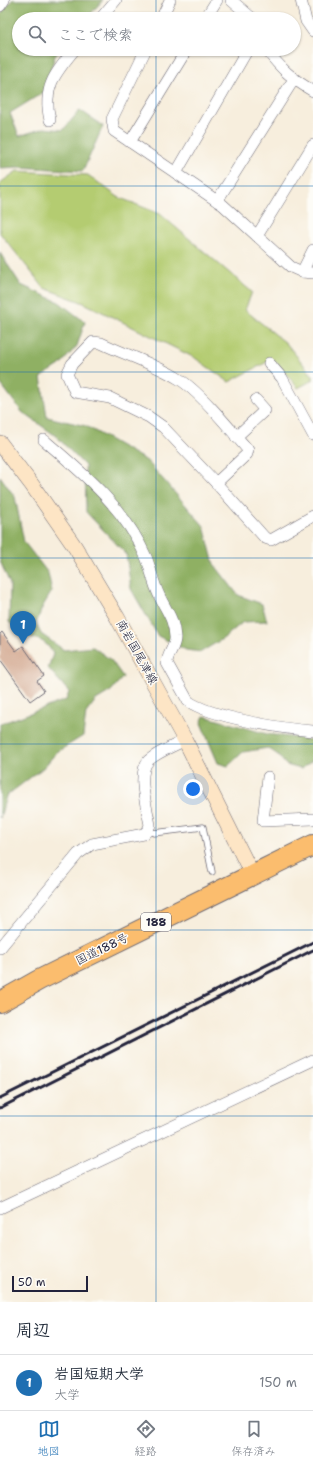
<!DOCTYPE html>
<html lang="ja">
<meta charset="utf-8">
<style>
:root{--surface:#fff;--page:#f6f6f7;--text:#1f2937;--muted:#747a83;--line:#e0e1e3;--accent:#1f6fb2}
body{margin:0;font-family:"Shantell Sans","Klee One",sans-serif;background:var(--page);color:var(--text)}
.scale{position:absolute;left:12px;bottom:10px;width:76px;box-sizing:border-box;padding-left:4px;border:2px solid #22223b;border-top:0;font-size:11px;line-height:14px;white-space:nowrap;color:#22223b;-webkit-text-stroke:3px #fdfcf7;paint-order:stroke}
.you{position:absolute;left:193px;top:789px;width:14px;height:14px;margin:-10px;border:3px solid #fff;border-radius:50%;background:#1a73e8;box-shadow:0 0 0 6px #1a73e833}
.badge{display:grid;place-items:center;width:26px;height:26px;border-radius:50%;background:var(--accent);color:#fff;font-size:13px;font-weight:700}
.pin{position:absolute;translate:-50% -33px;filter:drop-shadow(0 1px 2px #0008)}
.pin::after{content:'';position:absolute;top:21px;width:14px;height:12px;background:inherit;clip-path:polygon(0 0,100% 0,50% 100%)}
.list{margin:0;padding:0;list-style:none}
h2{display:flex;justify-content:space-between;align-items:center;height:52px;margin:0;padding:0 16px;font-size:17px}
h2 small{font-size:13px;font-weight:400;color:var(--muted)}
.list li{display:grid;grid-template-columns:26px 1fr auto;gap:12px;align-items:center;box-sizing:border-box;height:56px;padding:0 16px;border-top:1px solid var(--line)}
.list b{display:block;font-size:15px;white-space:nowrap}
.list p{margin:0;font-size:13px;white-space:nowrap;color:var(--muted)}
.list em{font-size:13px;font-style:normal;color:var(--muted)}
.icon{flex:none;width:22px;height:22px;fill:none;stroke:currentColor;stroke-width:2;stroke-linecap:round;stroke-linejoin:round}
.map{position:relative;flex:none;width:313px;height:1302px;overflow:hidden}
.search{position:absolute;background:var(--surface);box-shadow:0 1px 3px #0004;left:12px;right:12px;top:12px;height:44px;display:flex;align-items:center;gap:10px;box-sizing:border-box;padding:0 14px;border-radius:22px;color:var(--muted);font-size:15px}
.sheet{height:108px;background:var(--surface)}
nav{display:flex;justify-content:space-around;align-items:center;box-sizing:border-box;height:56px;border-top:1px solid var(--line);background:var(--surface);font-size:11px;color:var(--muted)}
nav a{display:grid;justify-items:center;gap:2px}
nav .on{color:var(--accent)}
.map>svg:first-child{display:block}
.green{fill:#b4cc71;stroke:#6b7756}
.forest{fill:#8fb063;stroke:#58694f}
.building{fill:#d3a890}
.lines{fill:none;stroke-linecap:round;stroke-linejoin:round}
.lane-casing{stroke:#6d6974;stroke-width:7}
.street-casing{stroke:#6d6974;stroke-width:12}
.secondary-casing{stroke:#6d6974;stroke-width:16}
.highway-casing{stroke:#6d6974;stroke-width:22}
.lane{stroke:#fff;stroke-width:5.5}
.street{stroke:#fff;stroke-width:11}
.secondary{stroke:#fde5c5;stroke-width:15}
.highway{stroke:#fbbd6e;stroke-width:20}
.rail{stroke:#22223b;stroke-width:3}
.grid{fill:none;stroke:#1f6fb2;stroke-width:1;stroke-opacity:0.55}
.labels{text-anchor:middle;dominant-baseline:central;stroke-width:3;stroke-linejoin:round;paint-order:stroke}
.shield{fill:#fdfcf7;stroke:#646373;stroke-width:1}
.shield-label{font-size:11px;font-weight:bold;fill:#22223b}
.street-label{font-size:12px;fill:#22223b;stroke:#fdfcf7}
</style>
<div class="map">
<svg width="313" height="1302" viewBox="0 0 313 1302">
<rect width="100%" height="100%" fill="#fdfcf7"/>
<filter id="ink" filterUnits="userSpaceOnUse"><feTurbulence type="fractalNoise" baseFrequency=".025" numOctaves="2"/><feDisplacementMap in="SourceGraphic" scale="8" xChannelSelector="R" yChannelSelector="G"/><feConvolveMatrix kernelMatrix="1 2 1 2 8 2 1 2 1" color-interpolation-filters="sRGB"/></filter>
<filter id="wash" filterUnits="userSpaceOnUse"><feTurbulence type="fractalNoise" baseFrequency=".012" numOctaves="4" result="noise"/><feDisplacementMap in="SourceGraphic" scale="16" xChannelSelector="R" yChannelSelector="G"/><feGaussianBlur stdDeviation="0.9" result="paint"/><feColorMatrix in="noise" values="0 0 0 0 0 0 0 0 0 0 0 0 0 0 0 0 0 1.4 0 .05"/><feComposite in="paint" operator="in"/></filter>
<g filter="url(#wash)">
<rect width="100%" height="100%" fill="#f7eedd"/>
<polygon class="green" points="17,171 88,175 118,197 160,214 252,292 245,310 286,343 313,376 313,380 298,388 273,359 229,382 195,358 84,303 44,288 0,233 0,183"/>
<g class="forest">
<polygon points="12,0 103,0 86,19 19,19 19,49 61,49 55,56 44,92 10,113 19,136 44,128 63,130 80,110 103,126 83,171 19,167 0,168 0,15"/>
<polygon points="0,253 21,285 59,302 85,322 77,346 60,365 41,377 47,417 86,426 147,461 204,526 214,564 238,595 262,604 267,621 243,622 224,638 201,652 186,650 158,636 131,589 126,554 86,512 85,466 56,436 22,412 0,383"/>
<path d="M0,476L15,497L24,542L48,573L52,591L43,606L36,623L41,634L64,650L93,647L111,660L123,677L111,691L96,700L86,713L83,736L57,752L43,768L6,796L0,818V724L66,700L69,692L48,668L53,654C45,638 38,641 24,634C18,631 13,626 9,622L10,584L0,561Z"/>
<polygon points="204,716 267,734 313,740 313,760 301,769 286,765 278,755 268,748 243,752 228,766 218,763 201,723"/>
</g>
<g id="blocks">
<polygon class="building" points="2,632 16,651 23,646 44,676 37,681 44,691 30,701 0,659 0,634"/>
</g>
</g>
<g filter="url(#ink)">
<use href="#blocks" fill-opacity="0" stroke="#6d6974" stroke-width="1"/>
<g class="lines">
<defs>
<polyline id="lane" points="148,830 154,833 203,827 212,872"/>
<g id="street">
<polyline points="231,0 253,19"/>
<polyline points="301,0 306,21 313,31"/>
<polyline points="0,6 4,0"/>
<polyline points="100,19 116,0"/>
<polyline points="161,19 170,0"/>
<polyline points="205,19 217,0"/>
<polyline points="146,49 112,119 114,131 223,205 291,267 302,272 313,273"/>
<path d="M266,49C281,69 292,79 313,91"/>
<path d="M50,120C42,87 56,72 75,49"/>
<polyline points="130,142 187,49"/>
<polyline points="176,173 248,49"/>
<polyline points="217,201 294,79"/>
<polyline points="257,236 313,145"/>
<polyline points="302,272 313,250"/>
<path d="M93,342L101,343C126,355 155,364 179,379C200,392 231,430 248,450L247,454L216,483L163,427L149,417L110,398L75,392L67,374L72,364Z"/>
<polyline points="269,363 282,378 313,435"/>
<polyline points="236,437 265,410 256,400"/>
<path d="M44,440C84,474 125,508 146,557C151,569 153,583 159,595C166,611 174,618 175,637C176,646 167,654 167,663L188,701C210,717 284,729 313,731"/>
<polyline points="216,483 265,538 271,540 313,516"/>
<polyline points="268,777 263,821 313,819"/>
<path d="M0,948L78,854L92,844L144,834L148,830L150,825C147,808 136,773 149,760C158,752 174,746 185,740"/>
<polyline points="0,1208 313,1060"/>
</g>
<polyline id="secondary" points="0,443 32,485 75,547 117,617 185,740 252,874"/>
<polyline id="highway" points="0,1002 39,980 313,845"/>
</defs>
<use href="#lane" class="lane-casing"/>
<use href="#street" class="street-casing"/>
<use href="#secondary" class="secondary-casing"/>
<use href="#highway" class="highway-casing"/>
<use href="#lane" class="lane"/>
<use href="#street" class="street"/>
<use href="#secondary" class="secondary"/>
<use href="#highway" class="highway"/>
<g class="rail">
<polyline points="0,1098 313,942"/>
<polyline points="0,1108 313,950"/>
</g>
</g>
</g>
<path class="grid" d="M156,0V19M156,49V1302M0,186H313M0,372H313M0,558H313M0,744H313M0,930H313M0,1116H313"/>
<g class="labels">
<rect class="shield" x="141" y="913" width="30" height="18" rx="3"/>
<g class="shield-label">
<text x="156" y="922">188</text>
</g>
<g class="street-label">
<text transform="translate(137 652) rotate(61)">南岩国尾津線</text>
<text transform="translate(102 949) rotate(-26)">国道188号</text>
</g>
</g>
</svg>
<div class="scale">50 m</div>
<div class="you"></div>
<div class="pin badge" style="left:23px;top:644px">1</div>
<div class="search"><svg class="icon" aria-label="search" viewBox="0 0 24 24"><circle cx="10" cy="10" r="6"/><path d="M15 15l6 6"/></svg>ここで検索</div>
</div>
<section class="sheet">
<h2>周辺<small></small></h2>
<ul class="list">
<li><span class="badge">1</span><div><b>岩国短期大学</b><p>大学</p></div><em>150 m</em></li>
</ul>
</section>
<nav>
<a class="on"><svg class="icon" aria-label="map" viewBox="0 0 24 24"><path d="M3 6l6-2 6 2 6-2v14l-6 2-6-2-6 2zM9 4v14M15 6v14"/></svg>地図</a>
<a><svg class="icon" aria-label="directions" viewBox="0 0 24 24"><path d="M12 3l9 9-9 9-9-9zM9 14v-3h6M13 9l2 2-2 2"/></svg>経路</a>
<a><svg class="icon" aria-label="saved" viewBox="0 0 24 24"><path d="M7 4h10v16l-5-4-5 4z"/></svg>保存済み</a>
</nav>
